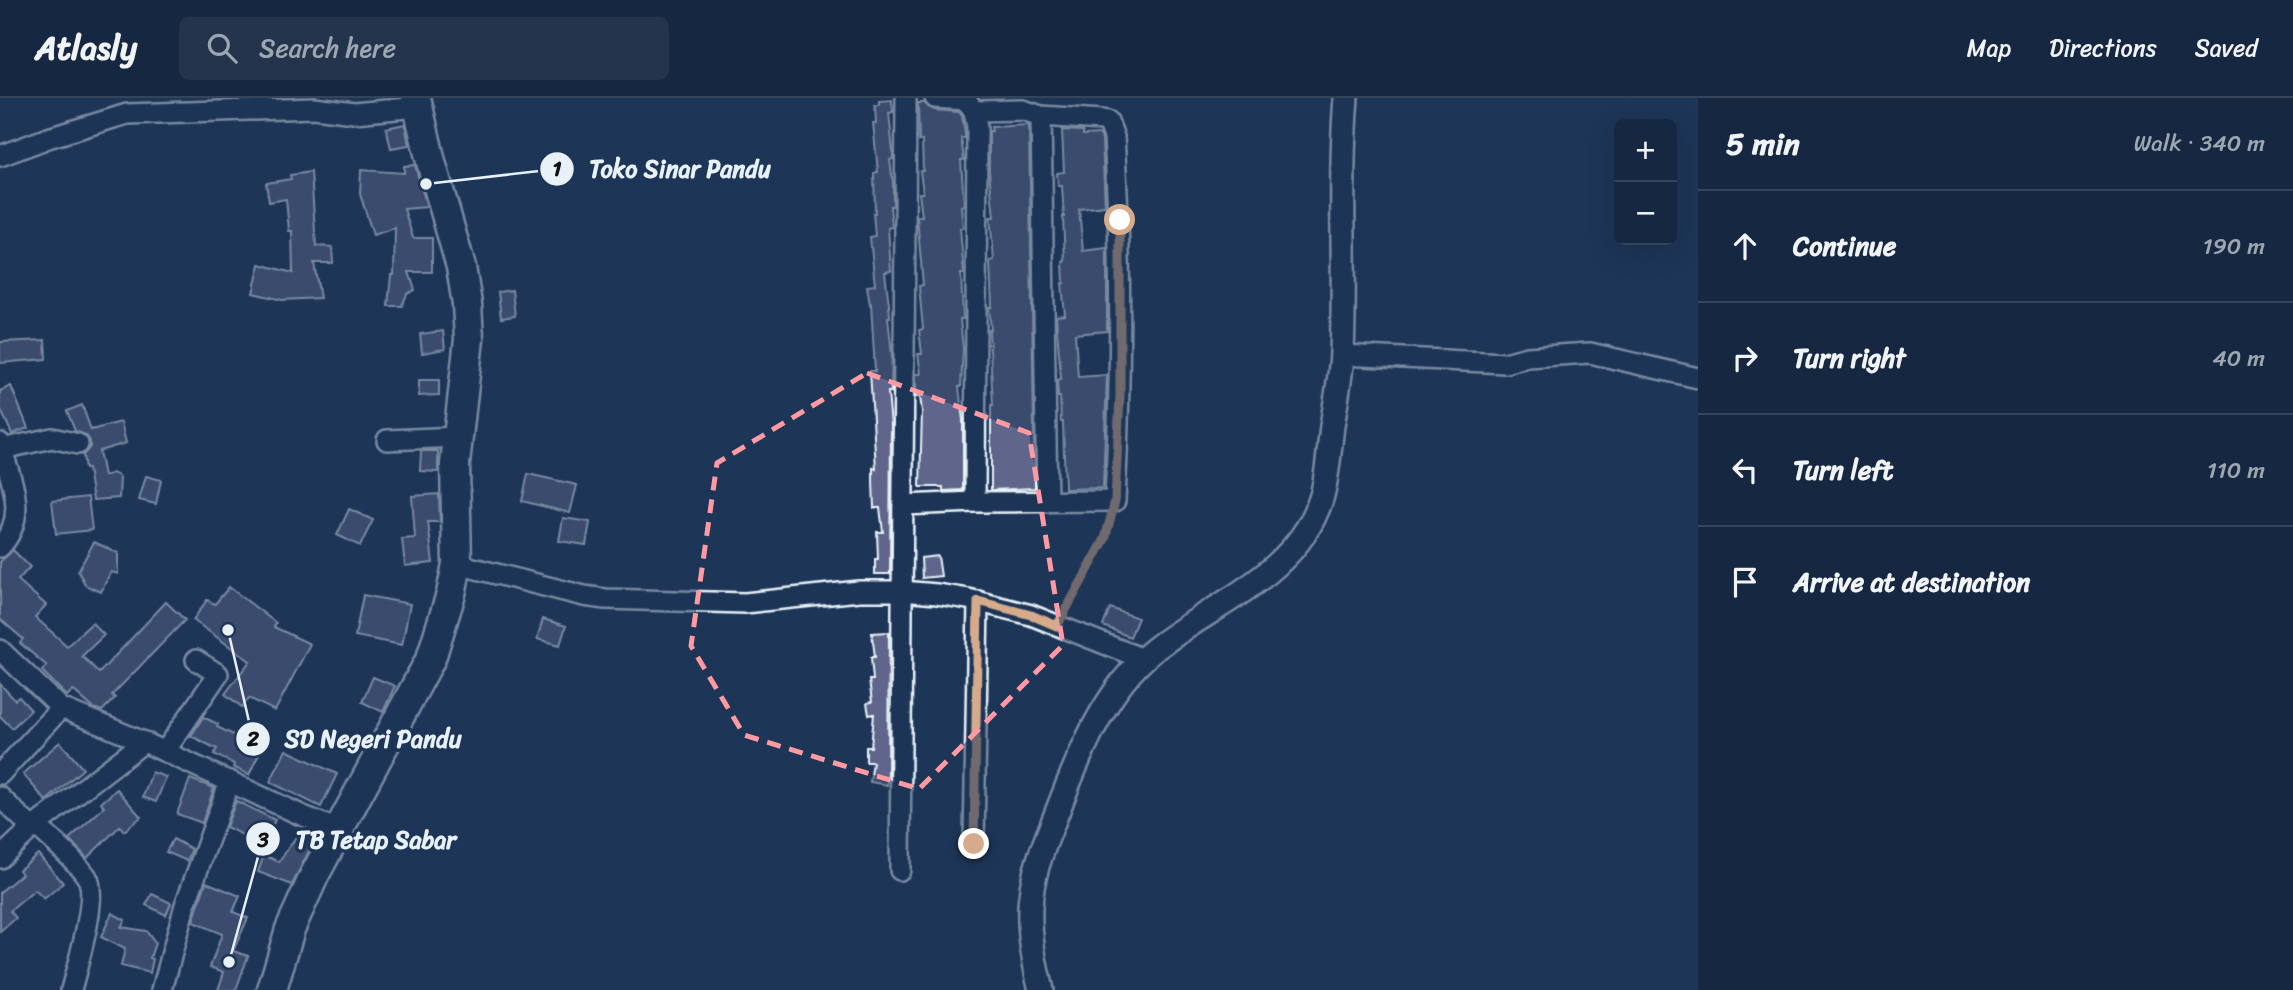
<!DOCTYPE html>
<meta charset="utf-8">
<style>
:root{--surface:#162841;--page:#23344c;--text:#f1f3f6;--muted:#9ea6b1;--line:#35445a}
body{margin:0;font-family:Sriracha,sans-serif;background:var(--page);color:var(--text)}
.controls{position:absolute;right:21px;top:21px;display:grid;overflow:hidden;border-radius:10px;box-shadow:0 7px 28px #0002}
.controls button{width:63px;height:63px;display:grid;place-items:center;padding:0;border:0;border-bottom:2px solid var(--line);background:var(--surface);color:var(--text);font:35px sans-serif}
.stop{position:absolute;width:21px;height:21px;margin:-16px;border:5px solid #d6ab8b;border-radius:50%;background:#fff}
.stop.end{background:#d6ab8b;border-color:#fff;box-shadow:0 2px 7px #0008}
.list{margin:0;padding:0;list-style:none}
h2{display:flex;justify-content:space-between;align-items:center;height:91px;margin:0;padding:0 28px;font-size:30px}
h2 small{font-size:23px;font-weight:400;color:var(--muted)}
.list li{display:grid;grid-template-columns:46px 1fr auto;gap:21px;align-items:center;box-sizing:border-box;height:112px;padding:0 28px;border-top:2px solid var(--line)}
.list b{display:block;font-size:26px;white-space:nowrap}
.list em{font-size:23px;font-style:normal;color:var(--muted)}
.icon{flex:none;width:38px;height:38px;fill:none;stroke:currentColor;stroke-width:2;stroke-linecap:round;stroke-linejoin:round}
.map{position:relative;flex:none;width:1698px;height:892px;overflow:hidden}
header{display:flex;align-items:center;gap:42px;box-sizing:border-box;height:98px;padding:0 35px;background:var(--surface);border-bottom:2px solid var(--line)}
header strong{font-size:33px}
nav{display:flex;gap:38px;margin-inline-start:auto;font-size:24px}
.search{width:490px;height:63px;background:var(--page);display:flex;align-items:center;gap:18px;box-sizing:border-box;padding:0 24px;border-radius:10px;color:var(--muted);font-size:26px}
main{display:flex}
aside{flex:1;background:var(--surface)}
.map>svg:first-child{display:block}
.building{fill:#61668b;stroke:#e8f1f8;stroke-width:2}
.lines{fill:none;stroke-linecap:round;stroke-linejoin:round}
.minor-casing{stroke:#e8f1f8;stroke-width:24}
.major-casing{stroke:#e8f1f8;stroke-width:28}
.highway-casing{stroke:#e8f1f8;stroke-width:33}
.path{stroke:#e8f1f8;stroke-width:2.5;stroke-dasharray:5 5;stroke-linecap:butt}
.minor{stroke:#1d3557;stroke-width:19}
.major{stroke:#1d3557;stroke-width:23}
.highway{stroke:#1d3557;stroke-width:28}
.route{stroke:#d6ab8b;stroke-width:9}
.marked{fill:none;stroke:#ff9aa2;stroke-width:5;stroke-dasharray:14 9;stroke-linejoin:round}
.leader{fill:none;stroke:#e8f1f8;stroke-width:2.5}
.callout-dot{fill:#e8f1f8;stroke:#1d3557;stroke-width:2.5}
.mark-label{font-size:21px;text-anchor:middle;font-weight:bold;fill:#111}
.callout-label{font-size:24px;text-anchor:middle;font-weight:bold;fill:#e8f1f8;stroke:#1d3557;stroke-width:7;stroke-linejoin:round;paint-order:stroke}
</style>
<header>
<strong>Atlasly</strong>
<div class="search"><svg class="icon" aria-label="search" viewBox="0 0 24 24"><circle cx="10" cy="10" r="6"/><path d="M15 15l6 6"/></svg>Search here</div>
<nav><a>Map</a><a>Directions</a><a>Saved</a></nav>
</header>
<main>
<div class="map">
<svg width="1698" height="892" viewBox="0 0 1698 892">
<rect width="100%" height="100%" fill="#1d3557"/>
<filter id="ink" filterUnits="userSpaceOnUse"><feTurbulence type="fractalNoise" baseFrequency=".0143" numOctaves="2"/><feDisplacementMap in="SourceGraphic" scale="14" xChannelSelector="R" yChannelSelector="G"/><feConvolveMatrix kernelMatrix="1 2 1 2 8 2 1 2 1" color-interpolation-filters="sRGB"/></filter>
<g filter="url(#ink)">
<g class="building">
<polygon points="892,2 893,14 889,15 893,54 893,61 890,62 893,85 893,108 890,108 892,129 888,130 891,173 885,174 889,207 890,219 888,219 892,257 891,294 888,294 891,328 890,476 875,476 875,461 878,461 877,434 883,434 880,410 874,410 873,384 873,370 876,371 870,273 875,273 871,206 870,207 867,188 875,187 870,139 875,138 873,115 875,115 874,75 878,74 873,25 876,25 875,7 879,7 879,3"/>
<polygon points="918,5 924,5 934,12 959,14 962,18 965,36 965,40 961,40 964,62 961,62 964,107 961,108 963,130 960,130 964,176 961,176 963,221 960,221 963,250 961,289 959,289 963,322 963,392 943,393 943,389 920,389 922,313 920,299 916,299 916,276 921,276 918,256 922,256 919,232 923,231 919,188 923,187 917,118 922,118 919,95 923,95 920,73 923,73 922,43 919,43"/>
<polygon points="405,26 409,47 391,50 386,30"/>
<polygon points="1029,27 1035,390 991,392 991,307 993,307 989,232 991,232 989,209 992,209 990,163 994,162 990,119 994,119 989,73 989,33 992,33 991,29"/>
<polygon points="1062,32 1083,33 1083,37 1100,36 1102,42 1105,108 1079,111 1083,153 1107,150 1107,233 1075,236 1078,279 1107,277 1103,390 1065,391 1063,324 1061,324 1060,299 1058,299 1057,282 1061,281 1056,218 1065,217 1062,185 1064,185 1063,164 1065,163 1063,119 1064,119 1062,88 1058,88 1057,75 1064,74"/>
<polygon points="415,67 427,109 404,111 413,140 432,140 432,174 409,174 415,192 407,196 402,208 388,208 391,177 394,177 395,130 373,137 360,96 361,72 404,75 404,68"/>
<polygon points="311,74 316,148 332,149 333,165 314,165 320,200 282,202 253,195 260,166 293,175 292,133 289,133 286,101 269,104 266,85 291,81 290,77"/>
<polygon points="512,192 515,218 501,220 498,194"/>
<polygon points="443,233 445,251 422,255 420,236"/>
<polygon points="45,242 46,261 0,265 0,244"/>
<polygon points="419,282 439,282 439,297 419,298"/>
<polygon points="11,288 28,330 12,336 0,310 0,293"/>
<polygon points="82,307 91,332 121,324 126,345 99,353 104,378 113,375 120,379 119,400 93,402 88,371 85,371 83,357 90,349 90,343 86,337 75,333 67,313"/>
<polygon points="421,353 438,353 438,374 420,373"/>
<polygon points="528,376 577,387 570,415 522,403"/>
<polygon points="146,378 161,382 156,406 139,402"/>
<polygon points="439,396 440,424 428,424 433,465 405,468 402,441 415,440 412,398"/>
<polygon points="88,399 92,432 56,436 52,403"/>
<polygon points="349,411 373,422 360,448 337,437"/>
<polygon points="563,420 590,424 586,447 559,443"/>
<polygon points="94,444 118,455 118,476 111,474 101,494 86,488 78,473"/>
<polygon points="13,452 30,469 18,482 46,507 35,519 67,548 92,525 104,537 82,558 99,575 166,504 185,522 112,597 115,600 102,613 93,610 73,592 67,598 42,573 47,568 20,545 23,541 0,521 0,464"/>
<polygon points="938,458 941,478 922,480 921,460"/>
<polygon points="229,489 276,525 274,529 310,546 275,613 249,600 242,609 225,596 250,563 193,522 207,502 215,506"/>
<polygon points="363,497 410,506 402,547 355,538"/>
<polygon points="1110,510 1138,520 1130,539 1103,528"/>
<polygon points="543,521 566,528 560,547 537,541"/>
<polygon points="889,534 888,677 887,687 870,684 873,664 866,664 866,649 871,649 874,616 869,617 867,605 872,604 869,582 873,582 871,559 875,559 872,535"/>
<polygon points="373,579 395,588 383,614 362,604"/>
<polygon points="0,586 15,602 19,599 31,612 12,630 0,618"/>
<polygon points="203,619 218,626 217,629 242,641 241,644 260,654 249,677 233,669 234,666 214,656 217,651 191,638"/>
<polygon points="60,644 83,671 46,703 23,676"/>
<polygon points="286,652 337,676 321,709 270,684"/>
<polygon points="152,674 166,679 156,704 143,699"/>
<polygon points="190,681 214,690 202,725 177,716"/>
<polygon points="117,691 141,719 124,733 120,728 87,760 69,741 104,709 101,705"/>
<polygon points="236,703 275,722 263,747 226,729"/>
<polygon points="302,730 317,737 292,787 258,774 264,757 279,764"/>
<polygon points="173,741 192,751 187,763 166,754"/>
<polygon points="38,756 63,785 44,801 35,792 10,813 16,820 0,834 0,794 22,776 19,772"/>
<polygon points="206,784 240,798 233,814 248,820 233,853 248,858 236,892 218,892 224,874 210,869 222,836 193,824"/>
<polygon points="152,796 171,805 166,817 146,807"/>
<polygon points="112,815 125,822 121,829 146,833 155,845 150,860 153,861 150,875 121,868 125,851 101,839"/>
</g>
<g class="lines">
<defs>
<g id="minor">
<polyline points="935,0 966,2 974,13 977,29 975,404"/>
<polyline points="1041,18 1047,404"/>
<polyline points="0,58 48,40 127,16 314,10 354,15 418,9"/>
<polyline points="1342,257 1505,265 1527,259 1590,255 1698,280"/>
<polyline points="387,342 458,339"/>
<path d="M0,345C10,381 30,417 0,449"/>
<polyline points="2,351 52,340 78,346"/>
<path d="M904,407L975,404L1115,403C1121,282 1122,160 1114,39L1108,23L1102,22L1041,18L1023,12L974,13"/>
<polyline points="457,466 584,498 605,501 745,505 859,493 901,493 937,496 968,501 1031,517 1143,561"/>
<polyline points="0,552 61,610"/>
<polyline points="166,652 218,576 196,562"/>
<polyline points="0,676 61,610 144,644"/>
<polyline points="0,699 32,730"/>
<path d="M36,727C52,743 75,761 87,779C99,798 77,868 71,892"/>
<polyline points="974,746 978,503"/>
<polyline points="0,760 32,730 144,644 301,717 338,732"/>
<polyline points="900,772 906,0"/>
<polyline points="162,892 185,807 230,683"/>
</g>
<path id="major" d="M1041,892C1034,864 1027,826 1031,798C1034,770 1046,742 1056,717C1078,659 1105,590 1155,551C1212,506 1297,477 1321,401C1328,378 1329,351 1332,328C1336,303 1341,278 1342,254C1346,170 1339,84 1346,0"/>
<polyline id="highway" points="272,892 290,831 315,776 431,560 451,496 457,466 455,366 469,241 467,206 461,169 431,64 416,0"/>
</defs>
<use href="#minor" class="minor-casing"/>
<use href="#major" class="major-casing"/>
<use href="#highway" class="highway-casing"/>
<polyline class="path" points="1065,513 1105,441 1111,418"/>
<use href="#minor" class="minor"/>
<use href="#major" class="major"/>
<use href="#highway" class="highway"/>
</g>
</g>
<g class="lines" filter="url(#ink)">
<polyline class="route" points="974,746 978,503 1031,517 1057,528 1105,441 1115,403 1120,298 1120,122"/>
</g>
<path d="M0 0H1698V892H0ZM867,275L1029,335L1063,547L919,691L744,637L691,548L717,365Z" fill="#1d3557" fill-opacity=".55" fill-rule="evenodd"/>
<path class="marked" d="M867,275L1029,335L1063,547L919,691L744,637L691,548L717,365Z"/>
<path class="leader" d="M426 86L557 71M228 532L253 641M229 864L263 741"/>
<g class="callout-dot">
<circle cx="426" cy="86" r="7"/>
<circle cx="228" cy="532" r="7"/>
<circle cx="229" cy="864" r="7"/>
<circle cx="557" cy="71" r="18"/>
<circle cx="253" cy="641" r="18"/>
<circle cx="263" cy="741" r="18"/>
</g>
<g class="mark-label">
<text x="557" y="78">1</text>
<text x="253" y="648">2</text>
<text x="263" y="749">3</text>
</g>
<g class="callout-label">
<text x="680" y="79">Toko Sinar Pandu</text>
<text x="373" y="649">SD Negeri Pandu</text>
<text x="376" y="750">TB Tetap Sabar</text>
</g>
</svg>
<div class="controls">
<button>+</button>
<button>−</button>
</div>
<div class="stop" style="left:1120px;top:122px"></div>
<div class="stop end" style="left:974px;top:746px"></div>
</div>
<aside>
<h2>5 min<small>Walk · 340 m</small></h2>
<ul class="list">
<li><svg class="icon" aria-label="ahead" viewBox="0 0 24 24"><path d="M12 20V5M6 11l6-6 6 6"/></svg><div><b>Continue</b></div><em>190 m</em></li>
<li><svg class="icon" aria-label="right" viewBox="0 0 24 24"><path d="M7 20v-9h11M14 6l5 5-5 5"/></svg><div><b>Turn right</b></div><em>40 m</em></li>
<li><svg class="icon" aria-label="left" viewBox="0 0 24 24"><path d="M17 20v-9H6M10 6l-5 5 5 5"/></svg><div><b>Turn left</b></div><em>110 m</em></li>
<li><svg class="icon" aria-label="arrive" viewBox="0 0 24 24"><path d="M6 21V4h12l-3 4 3 4H6"/></svg><div><b>Arrive at destination</b></div></li>
</ul>
</aside>
</main>
